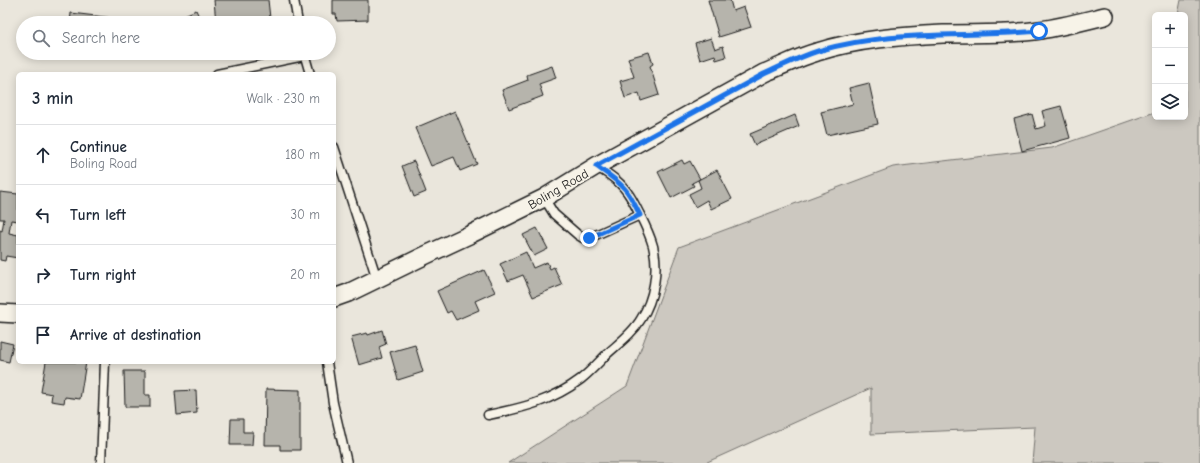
<!DOCTYPE html>
<meta charset="utf-8">
<style>
:root{--surface:#fff;--page:#f6f6f7;--text:#1f2937;--muted:#747a83;--line:#e0e1e3}
body{margin:0;font-family:"Comic Neue",sans-serif;background:var(--page);color:var(--text)}
.controls{position:absolute;right:12px;top:12px;display:grid;overflow:hidden;border-radius:6px;box-shadow:0 2px 10px #0003}
.controls button{width:36px;height:36px;display:grid;place-items:center;padding:0;border:0;border-bottom:1px solid var(--line);background:var(--surface);color:var(--text);font:20px sans-serif}
.stop{position:absolute;width:12px;height:12px;margin:-9px;border:3px solid #1a73e8;border-radius:50%;background:#fff}
.stop.end{background:#1a73e8;border-color:#fff;box-shadow:0 1px 4px #0008}
.list{margin:0;padding:0;list-style:none}
h2{display:flex;justify-content:space-between;align-items:center;height:52px;margin:0;padding:0 16px;font-size:17px}
h2 small{font-size:13px;font-weight:400;color:var(--muted)}
.list li{display:grid;grid-template-columns:26px 1fr auto;gap:12px;align-items:center;box-sizing:border-box;height:60px;padding:0 16px;border-top:1px solid var(--line)}
.list b{display:block;font-size:15px;white-space:nowrap}
.list p{margin:0;font-size:13px;white-space:nowrap;color:var(--muted)}
.list em{font-size:13px;font-style:normal;color:var(--muted)}
.icon{flex:none;width:22px;height:22px;fill:none;stroke:currentColor;stroke-width:2;stroke-linecap:round;stroke-linejoin:round}
.map{position:relative;flex:none;width:1200px;height:463px;overflow:hidden}
.search{position:absolute;background:var(--surface);box-shadow:0 2px 10px #0003;left:16px;top:16px;width:320px;height:44px;display:flex;align-items:center;gap:10px;box-sizing:border-box;padding:0 14px;border-radius:22px;color:var(--muted);font-size:15px}
.panel{position:absolute;background:var(--surface);box-shadow:0 2px 10px #0003;left:16px;top:72px;width:320px;height:292px;border-radius:6px}
.map>svg:first-child{display:block}
.green{fill:#ccc8c0;stroke:#74726e}
.building{fill:#b6b4ac;stroke:#1c1c1c}
.lines{fill:none;stroke-linecap:round;stroke-linejoin:round}
.service-casing{stroke:#1c1c1c;stroke-width:11}
.minor-casing{stroke:#1c1c1c;stroke-width:20}
.service{stroke:#f7f3e8;stroke-width:8}
.minor{stroke:#f7f3e8;stroke-width:17}
.route{stroke:#1a73e8;stroke-width:5}
.labels{text-anchor:middle;dominant-baseline:central;stroke-width:4;stroke-linejoin:round;paint-order:stroke}
.street-label{font-size:13px;fill:#1c1c1c;stroke:#f7f3e8}
</style>
<div class="map">
<svg width="1200" height="463" viewBox="0 0 1200 463">
<rect width="100%" height="100%" fill="#eae6dc"/>
<filter id="ink" filterUnits="userSpaceOnUse"><feTurbulence type="fractalNoise" baseFrequency=".025" numOctaves="2"/><feDisplacementMap in="SourceGraphic" scale="8" xChannelSelector="R" yChannelSelector="G"/><feConvolveMatrix kernelMatrix="1 2 1 2 8 2 1 2 1" color-interpolation-filters="sRGB"/></filter>
<g filter="url(#ink)">
<polygon class="green" points="1181,0 1200,0 1200,463 1032,463 1035,427 871,434 871,388 705,463 508,463 627,386 679,247 893,167 1052,148 1155,112 1155,117 1185,117 1185,15 1178,15"/>
<g class="building">
<polygon points="214,0 268,0 270,18 261,19 262,23 216,23"/>
<polygon points="333,0 368,0 368,20 337,21 336,14 333,14"/>
<polygon points="708,0 730,0 733,11 744,7 751,27 719,37"/>
<polygon points="196,10 202,23 166,23"/>
<polygon points="71,13 113,18 112,23 70,23"/>
<polygon points="711,38 715,49 723,46 726,57 716,60 715,55 700,60 695,43"/>
<polygon points="649,52 653,64 650,66 659,95 641,101 639,93 625,98 620,81 634,77 628,58"/>
<polygon points="73,53 93,53 93,55"/>
<polygon points="552,66 556,78 539,84 543,96 509,109 502,90 528,80 527,75"/>
<polygon points="869,83 878,124 827,135 821,112 853,104 849,88"/>
<polygon points="1061,106 1070,138 1022,151 1014,119 1032,114 1036,129 1046,126 1042,111"/>
<polygon points="455,111 477,164 460,171 454,157 431,166 415,128"/>
<polygon points="795,115 799,126 755,145 750,134"/>
<polygon points="682,160 684,164 690,161 700,179 692,183 694,186 671,198 658,172"/>
<polygon points="414,161 426,192 414,197 402,166"/>
<polygon points="717,170 732,199 711,209 707,200 695,207 689,194 701,188 698,180"/>
<polygon points="0,192 18,194 18,221 11,220 9,233 18,235 18,258 6,256 5,261 0,260 0,230 2,231 4,219 0,219"/>
<polygon points="537,228 548,249 534,256 523,235"/>
<polygon points="526,252 533,268 547,262 550,269 554,267 562,285 533,297 523,275 508,281 500,264"/>
<polygon points="484,270 495,292 475,301 479,310 456,320 451,311 447,313 437,291"/>
<polygon points="382,330 386,344 379,347 382,358 359,365 351,337 367,333 368,335"/>
<polygon points="0,341 13,344 9,362 0,360"/>
<polygon points="415,345 423,372 398,380 390,352"/>
<polygon points="46,362 86,362 80,399 65,397 64,403 51,401 52,394 41,392"/>
<polygon points="124,371 145,371 145,395 150,395 150,407 125,407"/>
<polygon points="266,389 300,390 300,450 280,450 280,445 265,445"/>
<polygon points="196,390 197,413 177,415 175,391"/>
<polygon points="231,419 243,419 243,432 253,432 252,445 230,445"/>
</g>
<g class="lines">
<defs>
<g id="service">
<polyline points="294,0 298,23"/>
<polyline points="304,53 310,74"/>
<polyline points="217,74 304,56"/>
<polyline points="334,147 377,279"/>
<path d="M544,198L554,214L578,235L583,238H589L640,215C634,203 628,190 617,181C611,175 603,171 596,166"/>
<polyline points="327,362 333,403 347,463"/>
<path d="M488,415C523,408 552,401 581,379C590,372 599,362 607,354C619,343 633,333 641,319C654,299 659,270 653,246C650,235 645,225 640,215"/>
<polyline points="101,463 105,362"/>
</g>
<g id="minor">
<path d="M334,298L348,293L426,255L469,235L544,198L596,166L764,73C782,66 799,57 817,52C858,39 901,36 943,34C975,33 1008,35 1040,30C1062,27 1084,21 1105,16"/>
<polyline points="0,313 18,314"/>
</g>
</defs>
<use href="#service" class="service-casing"/>
<use href="#minor" class="minor-casing"/>
<use href="#service" class="service"/>
<use href="#minor" class="minor"/>
</g>
</g>
<g class="lines" filter="url(#ink)">
<path class="route" d="M589,238L640,215C635,206 631,195 624,188C616,179 606,173 596,166L764,74C782,66 799,57 818,51C890,29 965,38 1039,31"/>
</g>
<g class="labels">
<g class="street-label">
<text transform="translate(558 189) rotate(-30)">Boling Road</text>
</g>
</g>
</svg>
<div class="controls">
<button>+</button>
<button>−</button>
<button><svg class="icon" aria-label="layers" viewBox="0 0 24 24"><path d="M12 4l9 5-9 5-9-5zM3 14l9 5 9-5"/></svg></button>
</div>
<div class="stop" style="left:1039px;top:31px"></div>
<div class="stop end" style="left:589px;top:238px"></div>
<div class="search"><svg class="icon" aria-label="search" viewBox="0 0 24 24"><circle cx="10" cy="10" r="6"/><path d="M15 15l6 6"/></svg>Search here</div>
<section class="panel">
<h2>3 min<small>Walk · 230 m</small></h2>
<ul class="list">
<li><svg class="icon" aria-label="ahead" viewBox="0 0 24 24"><path d="M12 20V5M6 11l6-6 6 6"/></svg><div><b>Continue</b><p>Boling Road</p></div><em>180 m</em></li>
<li><svg class="icon" aria-label="left" viewBox="0 0 24 24"><path d="M17 20v-9H6M10 6l-5 5 5 5"/></svg><div><b>Turn left</b></div><em>30 m</em></li>
<li><svg class="icon" aria-label="right" viewBox="0 0 24 24"><path d="M7 20v-9h11M14 6l5 5-5 5"/></svg><div><b>Turn right</b></div><em>20 m</em></li>
<li><svg class="icon" aria-label="arrive" viewBox="0 0 24 24"><path d="M6 21V4h12l-3 4 3 4H6"/></svg><div><b>Arrive at destination</b></div></li>
</ul>
</section>
</div>
